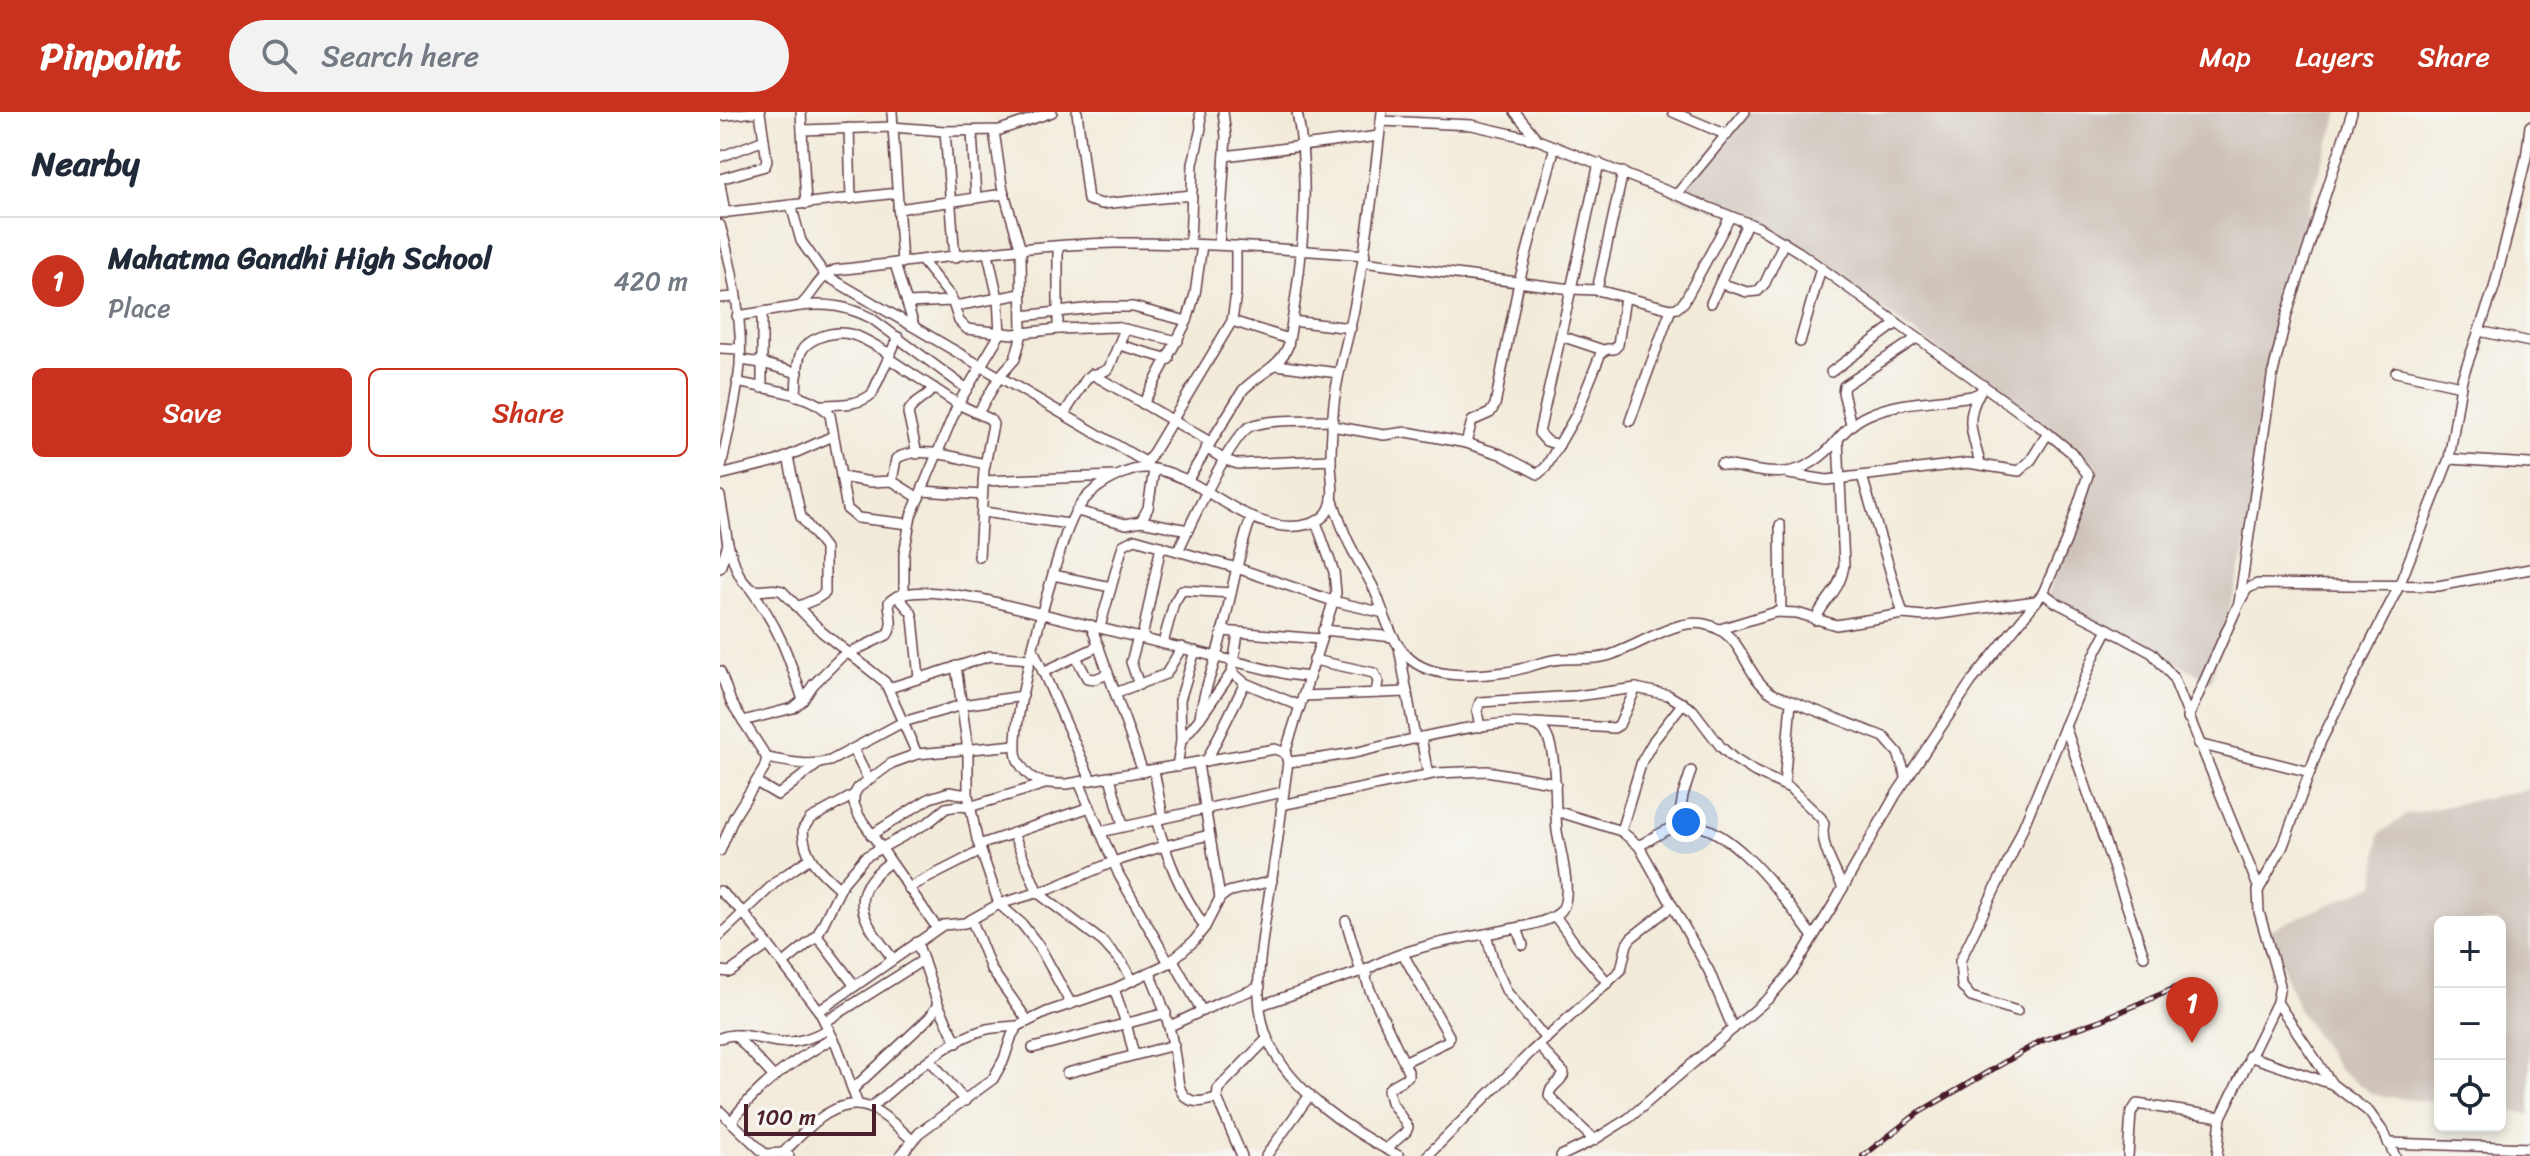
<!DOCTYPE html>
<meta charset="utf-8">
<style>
:root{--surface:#fff;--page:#f2f2f3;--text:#1f2937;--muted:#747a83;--line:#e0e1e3;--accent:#c8321e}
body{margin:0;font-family:Sriracha,sans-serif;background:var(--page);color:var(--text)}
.controls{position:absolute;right:24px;bottom:24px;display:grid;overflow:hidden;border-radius:12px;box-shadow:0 4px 12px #0003}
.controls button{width:72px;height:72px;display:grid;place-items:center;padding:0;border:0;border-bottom:2px solid var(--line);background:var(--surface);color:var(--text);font:40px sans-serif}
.scale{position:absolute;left:24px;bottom:20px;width:132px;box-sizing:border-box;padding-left:8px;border:4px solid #4a1f2b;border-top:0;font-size:22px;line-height:28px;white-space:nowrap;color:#4a1f2b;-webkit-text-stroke:6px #f6f6f2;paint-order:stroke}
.you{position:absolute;left:966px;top:710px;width:28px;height:28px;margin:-20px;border:6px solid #fff;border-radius:50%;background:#1a73e8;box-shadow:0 0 0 12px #1a73e833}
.badge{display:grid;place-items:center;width:52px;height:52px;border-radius:50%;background:var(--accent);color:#fff;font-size:26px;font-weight:700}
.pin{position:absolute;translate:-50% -66px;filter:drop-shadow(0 2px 4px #0008)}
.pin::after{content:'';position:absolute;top:42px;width:28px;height:24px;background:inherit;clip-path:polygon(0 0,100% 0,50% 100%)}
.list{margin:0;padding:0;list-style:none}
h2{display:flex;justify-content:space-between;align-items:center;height:104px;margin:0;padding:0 32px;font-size:34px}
h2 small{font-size:26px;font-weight:400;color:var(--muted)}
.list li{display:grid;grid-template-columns:52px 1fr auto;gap:24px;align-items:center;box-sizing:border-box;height:128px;padding:0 32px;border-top:2px solid var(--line)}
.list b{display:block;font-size:30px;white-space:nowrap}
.list p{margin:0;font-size:26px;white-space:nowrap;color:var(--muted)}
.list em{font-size:26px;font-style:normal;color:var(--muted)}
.actions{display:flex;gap:16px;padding:24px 32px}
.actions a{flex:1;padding:18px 0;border:2px solid var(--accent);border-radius:12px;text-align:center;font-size:28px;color:var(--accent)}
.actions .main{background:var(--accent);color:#fff}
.icon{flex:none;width:44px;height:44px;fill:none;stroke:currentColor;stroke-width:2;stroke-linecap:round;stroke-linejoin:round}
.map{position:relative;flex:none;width:1810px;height:1044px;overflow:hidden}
header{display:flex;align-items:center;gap:48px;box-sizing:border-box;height:112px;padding:0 40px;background:var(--accent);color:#fff}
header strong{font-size:38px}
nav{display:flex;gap:44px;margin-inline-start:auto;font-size:28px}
.search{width:560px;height:72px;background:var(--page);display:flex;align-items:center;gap:20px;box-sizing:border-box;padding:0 28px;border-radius:44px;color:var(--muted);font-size:30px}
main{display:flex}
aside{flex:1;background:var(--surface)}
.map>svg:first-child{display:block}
.industrial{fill:#cdc2b9}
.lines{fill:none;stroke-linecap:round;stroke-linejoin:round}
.minor-casing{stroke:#633e45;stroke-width:12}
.minor{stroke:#fff;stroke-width:9}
.rail-casing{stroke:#4a1f2b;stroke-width:6}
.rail{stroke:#f6f6f2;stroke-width:3;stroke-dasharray:9;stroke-linecap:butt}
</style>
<header>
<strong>Pinpoint</strong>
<div class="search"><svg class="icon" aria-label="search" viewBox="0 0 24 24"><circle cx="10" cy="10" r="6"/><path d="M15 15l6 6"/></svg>Search here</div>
<nav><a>Map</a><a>Layers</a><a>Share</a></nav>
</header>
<main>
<aside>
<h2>Nearby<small></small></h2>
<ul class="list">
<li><span class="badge">1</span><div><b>Mahatma Gandhi High School</b><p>Place</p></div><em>420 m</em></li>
</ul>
<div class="actions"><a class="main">Save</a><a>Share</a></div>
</aside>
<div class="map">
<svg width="1810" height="1044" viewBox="0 0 1810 1044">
<rect width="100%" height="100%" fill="#f6f6f2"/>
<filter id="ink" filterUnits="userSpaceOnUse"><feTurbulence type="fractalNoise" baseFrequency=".0125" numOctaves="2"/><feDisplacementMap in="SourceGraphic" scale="16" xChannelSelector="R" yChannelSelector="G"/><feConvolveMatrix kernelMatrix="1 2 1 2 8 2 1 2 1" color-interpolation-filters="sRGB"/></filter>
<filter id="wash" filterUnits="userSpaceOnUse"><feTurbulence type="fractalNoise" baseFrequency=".006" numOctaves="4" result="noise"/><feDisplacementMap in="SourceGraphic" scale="32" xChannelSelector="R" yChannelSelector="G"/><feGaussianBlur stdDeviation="1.8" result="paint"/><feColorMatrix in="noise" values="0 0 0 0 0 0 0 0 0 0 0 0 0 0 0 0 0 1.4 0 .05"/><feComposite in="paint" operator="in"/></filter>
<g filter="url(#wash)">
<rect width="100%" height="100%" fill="#f3ebda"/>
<g class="industrial">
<polygon points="1024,0 1619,0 1592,80 1564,193 1524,442 1491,569 1328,484 1375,351 1050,116 951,83"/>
<polygon points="1810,677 1810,1002 1780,998 1780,810 1720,810 1720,991 1653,983 1620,958 1579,899 1549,818 1655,773 1659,722 1688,702"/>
</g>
</g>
<g filter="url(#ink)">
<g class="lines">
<defs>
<g id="minor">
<polyline points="81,0 86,92"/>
<polyline points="172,0 182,151"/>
<polyline points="357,0 368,88 382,92 472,83"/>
<path d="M662,0C655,66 647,132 634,197C627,233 615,267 613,303C612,317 611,332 611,346C610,362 617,384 608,399C604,406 596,410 589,412C528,428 485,361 427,356C413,355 389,367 377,376C364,385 355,399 349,414C335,448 285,620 298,648C309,671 324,672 347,672L555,637L565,641L568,650C562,691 558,731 551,771C544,819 529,883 548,928C570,979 632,1020 679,1044"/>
<polyline points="795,0 818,28"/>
<polyline points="953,0 1007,23"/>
<polyline points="0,4 35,0"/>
<polyline points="661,9 752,13 818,28 1038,115 1079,140 1319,314 1351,340 1368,363 1346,429 1323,481 1251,570 1175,684 1116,788 1073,858 1049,886 909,1006 874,1028 841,1044"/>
<polyline points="129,16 131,87"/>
<polyline points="82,18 172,15 225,19 280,18 332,0"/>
<polyline points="225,19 235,146"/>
<polyline points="252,20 256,86"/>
<polyline points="505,44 659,24"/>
<polyline points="0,45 44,28"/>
<polyline points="0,67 45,54 47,49 40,0"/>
<polyline points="0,72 5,101"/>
<polyline points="957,82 1025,0"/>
<polyline points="71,93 81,129 105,163 427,351"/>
<polyline points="178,97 284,82"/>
<polyline points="0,101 177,81"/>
<path d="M0,113C12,152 23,212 20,253C17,289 6,326 0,362"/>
<polyline points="470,132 473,52 481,16 480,0"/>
<polyline points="499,133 506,24 503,0"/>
<polyline points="202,149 231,185 239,209 247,217 293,222 338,217 395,215 458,229"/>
<polyline points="643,150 851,177 877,178 951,197 957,196 964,190 1010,105"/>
<polyline points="175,152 194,214"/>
<polyline points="1000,171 1027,180 1038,179 1045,171 1064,130"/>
<polyline points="877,178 903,60"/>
<polyline points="0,186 14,185"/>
<polyline points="187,191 233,189"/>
<polyline points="991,191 1027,111"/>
<path d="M80,194C107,191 127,194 151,206L247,277"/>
<polyline points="235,194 301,182"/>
<path d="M17,204L80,194C94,182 97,166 115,158C208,148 302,133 395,131C478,130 561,137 645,143"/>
<polyline points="302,204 382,195 413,195 467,209"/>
<polyline points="512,209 569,227"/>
<polyline points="572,209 631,216"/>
<polyline points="338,217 338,135"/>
<polyline points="1759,219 1810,230"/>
<polyline points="841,224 883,238"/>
<polyline points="1080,230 1101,156"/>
<polyline points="399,233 449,247"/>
<polyline points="0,236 20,237"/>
<polyline points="168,246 238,292 270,307 273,312 264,358 259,445"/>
<polyline points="20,248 42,251 78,261"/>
<polyline points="556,253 618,261"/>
<polyline points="1111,260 1177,211"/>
<polyline points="1676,260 1741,274"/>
<polyline points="372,262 490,330"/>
<path d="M17,270C44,277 94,281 110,303L127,397L138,406L189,412"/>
<polyline points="42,276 42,201"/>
<path d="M1259,282C1244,308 1253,323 1260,351"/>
<path d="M76,284C77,270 76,253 81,240C85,232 92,228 100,225C130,214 145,228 170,242"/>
<polyline points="423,292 467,209 475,182 482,133"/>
<path d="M102,293C119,292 138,294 152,282L178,225"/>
<polyline points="258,301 280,264 295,247 302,222 301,138 282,74 274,19"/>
<path d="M344,302L367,266C374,261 383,262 389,256L405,217"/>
<polyline points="910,309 951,197"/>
<polyline points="1131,313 1123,280 1124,274 1197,226"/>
<polyline points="612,314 664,323 687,320 746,331 780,342 818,362 826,355 856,303 881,241 887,237 894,237 898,233 905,185"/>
<polyline points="746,331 752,309 770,301 775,293 799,170 835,34"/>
<polyline points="839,333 826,329 819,321 879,51"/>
<polyline points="486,336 505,348 518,352 611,348"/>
<path d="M197,342L188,301C192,290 205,287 214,276"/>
<polyline points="68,345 81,405 105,436 105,481 96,487 77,495"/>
<polyline points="1729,347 1810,352"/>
<path d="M1001,352C1045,360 1076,372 1111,335C1122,322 1132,310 1148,303C1181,288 1218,290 1252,284L1259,281L1264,274"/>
<polyline points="425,354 512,209 516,181 516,134"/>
<polyline points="1069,362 1107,368 1248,351 1299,359 1311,348 1328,321"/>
<polyline points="0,363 57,349 113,324"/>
<polyline points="1142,364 1183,502"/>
<polyline points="121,365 151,370 172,369 199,386"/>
<path d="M172,369L176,347C197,332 242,347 265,352"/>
<polyline points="263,369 396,364"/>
<path d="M467,369L523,278C538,262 560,255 568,234C581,159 592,76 577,0"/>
<polyline points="202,379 262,383"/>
<polyline points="0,384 8,432 0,456"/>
<path d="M612,386C618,403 623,421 632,437C639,451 648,464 655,479C664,500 670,528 687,544C710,568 756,564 786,560C802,558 817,551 833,548C851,545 869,549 887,544C916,536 955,506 984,512C1027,521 1021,562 1053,582L1164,625L1178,641L1187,667"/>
<polyline points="357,399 406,412 421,409 428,396 434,358"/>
<polyline points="263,400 349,412"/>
<polyline points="421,409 468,418"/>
<polyline points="1060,413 1061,499"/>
<path d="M8,432C13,446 19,474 35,478C45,480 52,475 62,479L102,520L165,570L197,642"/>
<path d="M458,439C469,416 511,322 531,314C552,306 589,309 613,308"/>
<polyline points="333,463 391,475"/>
<path d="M30,476C59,516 68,542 83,588"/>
<polyline points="184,481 184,442 191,404 238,292 280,222 278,186 268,142"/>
<polyline points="1323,481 1337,491 1388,517"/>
<polyline points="177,484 191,500 193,506 199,566"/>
<polyline points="1519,491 1552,265 1567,202 1632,0"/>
<path d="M1095,508C1106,485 1120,480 1124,453L1118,327"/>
<polyline points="371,513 423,660"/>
<polyline points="380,515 403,433 415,427 517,456 613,489 664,501"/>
<polyline points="1000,517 1056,500 1077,501 1116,513 1183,502 1204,504 1316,489"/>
<polyline points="603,518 674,525"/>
<polyline points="502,519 600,527"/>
<polyline points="518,521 512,560 525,571 580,594"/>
<polyline points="418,525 411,550 419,573"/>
<polyline points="422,526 441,434"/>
<polyline points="443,531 454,491 462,478 511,481"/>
<polyline points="679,535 695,626"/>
<polyline points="313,537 371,668"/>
<polyline points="356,545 367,566 375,567 388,562"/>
<polyline points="594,548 654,561 658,569 656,581"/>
<polyline points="236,554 248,638 248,683 257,727 279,792 302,812 319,834 351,892"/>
<polyline points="0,559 11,590 47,646 44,657 14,705 0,739"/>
<polyline points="323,560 379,534"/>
<polyline points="169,576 270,544 311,547"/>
<polyline points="395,581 446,562 462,535"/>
<polyline points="583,584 687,580"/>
<path d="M480,606C482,584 490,566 496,545C509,499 515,451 531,406"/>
<polyline points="1468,606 1519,491 1527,477 1537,472 1718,474 1810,457"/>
<path d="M23,609L73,596L83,588L93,573L121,545L167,523C175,512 169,502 169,490C186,472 239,484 262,487L566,562L589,565"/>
<polyline points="815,611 894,616 899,613 916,576"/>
<polyline points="1345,614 1424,844"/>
<path d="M760,615L757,599L760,590L856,584L916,576L948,583L973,598L1001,635L1013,646L1035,660L1070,676L1101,706L1104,712C1099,733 1115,757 1123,776"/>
<polyline points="701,625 708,663"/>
<polyline points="461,629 460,588 475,539"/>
<polyline points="1478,632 1590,660"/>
<polyline points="133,637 148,667"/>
<polyline points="565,641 616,481 614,460 596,410"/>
<path d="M47,646C69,650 88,655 110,649L183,610L242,593L303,584"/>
<polyline points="486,650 525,571"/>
<path d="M568,650C590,648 612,645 634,641C665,634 803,596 823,618C839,636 834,695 837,719C840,738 855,788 839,801C826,812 793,816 776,820C733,828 685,835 648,857L646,866L650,878L688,959V964C682,970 673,971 668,978L671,990L688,1015L686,1020L666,1037"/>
<polyline points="478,652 500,786"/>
<polyline points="457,655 461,629 480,606 512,560"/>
<polyline points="434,658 443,706"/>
<polyline points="390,665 403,714"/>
<polyline points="36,670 58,683 98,652"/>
<polyline points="359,670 399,763 449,851"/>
<polyline points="1064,673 1071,590"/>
<polyline points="561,693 717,661 767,659 836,671"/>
<polyline points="836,699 901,719 919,734 989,859 1013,917"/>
<path d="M436,707C448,749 460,779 485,815"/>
<polyline points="958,714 963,683 971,659"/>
<polyline points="901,719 922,649 934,628 963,591"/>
<polyline points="380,720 563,680"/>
<polyline points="293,721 318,781 383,830 403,852 413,869"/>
<polyline points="151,723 210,686 229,680 248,683"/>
<polyline points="259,733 370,695"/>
<path d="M919,734C931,727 945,717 958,714C1007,701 1068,792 1093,825"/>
<path d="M170,750C121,785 146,811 173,847"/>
<polyline points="188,776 261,739"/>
<path d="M120,777C100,760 83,745 83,717L90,707L134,683"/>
<polyline points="0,779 23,800 99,899 117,934 138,993"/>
<polyline points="835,804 859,837 888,871"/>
<polyline points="252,809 271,857 308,909"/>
<polyline points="626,809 641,860"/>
<polyline points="217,816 139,704 134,692 134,683 138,676 172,651 197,642 296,633"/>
<polyline points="797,816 803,833"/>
<polyline points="766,822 775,854 787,880 826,927"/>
<polyline points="0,823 58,768 90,746"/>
<polyline points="97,824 135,874"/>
<polyline points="683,842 729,924 728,929 684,950"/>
<polyline points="453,848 482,899"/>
<polyline points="63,852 97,824 123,771 145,745 209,710 226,696 238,694 249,695 325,672"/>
<polyline points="0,859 10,860 48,833"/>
<path d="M430,861C445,896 452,920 457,958C458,967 458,980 467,986C476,993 487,988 497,986"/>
<polyline points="394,877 406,911 414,943"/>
<polyline points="1557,890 1612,972 1649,1000 1664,1021 1675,1044"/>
<polyline points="218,892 237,931"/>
<polyline points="541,893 648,857"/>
<polyline points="99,899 223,813 245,811 279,792 330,777 393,750 444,734 489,723"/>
<polyline points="1297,899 1251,885 1242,874 1240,849 1292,742 1375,542 1388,517 1432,541 1453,565 1539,777"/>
<polyline points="105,910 203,848"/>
<polyline points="450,914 503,889 540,875"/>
<polyline points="15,923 53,964"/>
<path d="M0,926C19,918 39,928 58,930C77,932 93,925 109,917"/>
<path d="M819,934L844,961C842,971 829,973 829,984L874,1028"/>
<polyline points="313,936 446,901"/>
<polyline points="1529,944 1612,972"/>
<polyline points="210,948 245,989"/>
<polyline points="347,961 454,933"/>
<polyline points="133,977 210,905 218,892 197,830"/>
<path d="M150,996C183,969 225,928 267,917C277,915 288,915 298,914"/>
<polyline points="0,999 45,1042 63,1041 69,1044"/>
<path d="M11,1010C38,972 74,949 113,926"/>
<polyline points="1668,1031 1810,1036"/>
<path d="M63,1041C85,1019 117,980 153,997C168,1005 180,1017 192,1028"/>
<polyline points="180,1044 199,1021 273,967 284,947 292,923 298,914 327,900 394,877 449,851 474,829 485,815 500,786 508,780 552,769"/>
<polyline points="522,1044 497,986 498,977 547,927"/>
<polyline points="546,1044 590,983"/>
<polyline points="707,1044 810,941 901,858 907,832 911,826 952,794"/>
<polyline points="1408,1044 1411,1001 1417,992 1501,1005"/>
<polyline points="1497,1044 1501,1005 1557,890 1560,873 1539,800 1538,779 1563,734 1601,629 1679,474 1729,347 1742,267 1774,176 1806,46 1810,14"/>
</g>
</defs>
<use href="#minor" class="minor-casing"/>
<use href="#minor" class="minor"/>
<defs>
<polyline id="rail" points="1143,1044 1198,1001 1321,929 1381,908 1458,875"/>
</defs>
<use href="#rail" class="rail-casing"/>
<use href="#rail" class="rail"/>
</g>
</g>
</svg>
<div class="controls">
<button>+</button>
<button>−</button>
<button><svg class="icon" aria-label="locate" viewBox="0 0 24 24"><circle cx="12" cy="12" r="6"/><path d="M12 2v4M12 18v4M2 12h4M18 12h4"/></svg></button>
</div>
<div class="scale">100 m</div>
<div class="you"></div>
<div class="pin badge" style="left:1472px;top:931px">1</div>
</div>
</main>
